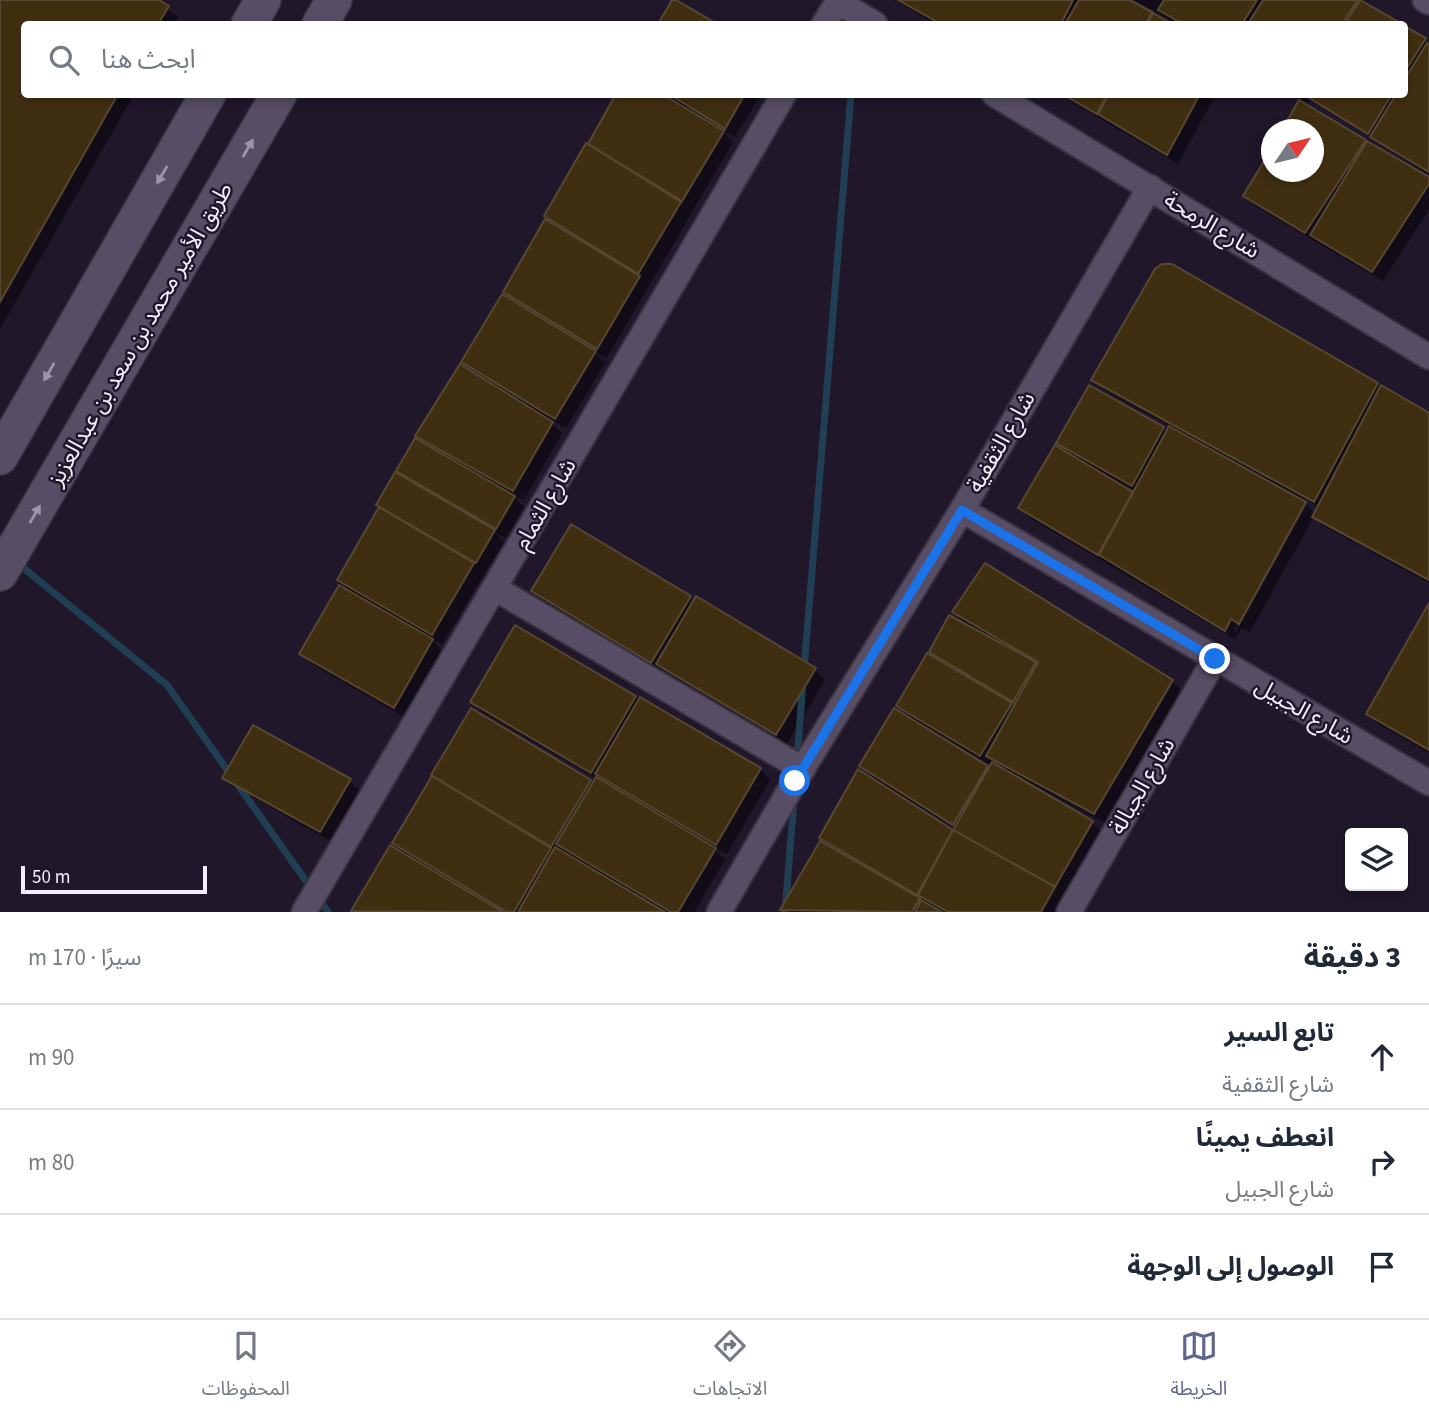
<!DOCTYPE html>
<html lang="ar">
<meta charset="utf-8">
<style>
:root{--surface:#fff;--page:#f2f2f3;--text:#1f2937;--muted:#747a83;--line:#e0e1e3;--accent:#5f658f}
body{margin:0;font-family:"Source Sans 3","Noto Sans Arabic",sans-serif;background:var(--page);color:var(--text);direction:rtl}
.controls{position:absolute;right:21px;bottom:21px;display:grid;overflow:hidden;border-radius:7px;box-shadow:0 4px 10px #0003}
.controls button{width:63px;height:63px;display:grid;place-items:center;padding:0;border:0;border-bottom:2px solid var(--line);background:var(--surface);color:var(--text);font:35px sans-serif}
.compass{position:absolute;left:1261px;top:119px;width:63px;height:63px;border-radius:50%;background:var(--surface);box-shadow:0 4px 10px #0003;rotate:55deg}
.scale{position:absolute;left:21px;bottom:18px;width:186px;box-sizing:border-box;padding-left:7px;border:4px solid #f4eefd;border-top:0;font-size:19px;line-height:24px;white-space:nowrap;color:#f4eefd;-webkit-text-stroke:5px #20172b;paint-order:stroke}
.stop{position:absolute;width:21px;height:21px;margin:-16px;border:5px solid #1a73e8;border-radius:50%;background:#fff}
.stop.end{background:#1a73e8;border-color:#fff;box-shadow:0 2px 7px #0008}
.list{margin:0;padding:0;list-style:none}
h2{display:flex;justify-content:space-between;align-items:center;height:91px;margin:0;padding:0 28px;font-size:30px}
h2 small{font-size:23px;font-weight:400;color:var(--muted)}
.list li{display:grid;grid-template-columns:46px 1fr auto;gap:21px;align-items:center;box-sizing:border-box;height:105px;padding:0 28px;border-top:2px solid var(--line)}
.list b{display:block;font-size:26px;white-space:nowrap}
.list p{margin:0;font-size:23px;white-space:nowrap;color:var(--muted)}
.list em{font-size:23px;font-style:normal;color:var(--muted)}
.icon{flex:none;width:38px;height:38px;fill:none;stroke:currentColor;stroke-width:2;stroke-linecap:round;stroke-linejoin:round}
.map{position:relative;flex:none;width:1429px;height:912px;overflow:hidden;direction:ltr}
.search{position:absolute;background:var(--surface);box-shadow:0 4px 10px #0003;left:21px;right:21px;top:21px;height:77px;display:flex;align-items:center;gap:18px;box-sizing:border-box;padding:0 24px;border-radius:7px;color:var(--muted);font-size:26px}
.sheet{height:406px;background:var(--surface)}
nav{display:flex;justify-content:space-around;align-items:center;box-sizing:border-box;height:98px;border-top:2px solid var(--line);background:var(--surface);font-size:19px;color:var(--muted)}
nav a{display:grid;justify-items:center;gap:4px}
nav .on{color:var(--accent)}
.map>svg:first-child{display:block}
.shadow{fill:#0007;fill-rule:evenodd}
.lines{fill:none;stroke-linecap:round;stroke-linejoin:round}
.stream{stroke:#213f53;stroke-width:7}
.building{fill:#402e11;stroke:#574832;stroke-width:2}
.minor-casing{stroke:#393242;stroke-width:28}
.secondary-casing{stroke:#393242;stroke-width:38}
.minor{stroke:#574d64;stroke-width:24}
.secondary{stroke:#574d64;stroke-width:35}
.oneway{fill:#9e95a9}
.route{stroke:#1a73e8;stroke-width:9}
.labels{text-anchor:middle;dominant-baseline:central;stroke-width:5;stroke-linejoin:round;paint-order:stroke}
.street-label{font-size:23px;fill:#f4eefd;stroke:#20172b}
</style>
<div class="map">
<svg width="1429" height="912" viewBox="0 0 1429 912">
<rect width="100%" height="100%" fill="#20172b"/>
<g class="shadow">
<polygon points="0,0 155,0 178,17 173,24 24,24 24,94 134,94 0,329"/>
<polygon points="894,0 1353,0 1399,24 1178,24 1135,1 1134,4 1169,24 936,24"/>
<polygon points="674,1 713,24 660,24"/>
<polygon points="1404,28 1429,44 1429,175 1310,99 1308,103 1292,94 1404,94"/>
<polygon points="617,94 665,99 665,94 761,94 735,137 722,131 733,142 607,358 595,352 605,363 566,428 547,418 562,433 524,500 510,494 524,507 506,538 494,532 504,542 442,644 431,639 442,650 404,717 312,664 302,654 353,594 339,580 396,474 407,480 398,470 428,446 418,436 475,373 463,362 517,303 505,291 556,226 547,216"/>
<polygon points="1058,94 1216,94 1178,164"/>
<polygon points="1300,103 1429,179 1429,209 1383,281 1255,206 1245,196 1272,172 1314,172 1314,130"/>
<path d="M1172,266L1429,415V583L1324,526L1314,516L1250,632L1242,628L1235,639L1030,518L1020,508L1070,454L1058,443L1163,429L1167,433L1170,426L1104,390L1093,380ZM1112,478L1136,491L1134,494L1111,480ZM1300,497L1319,507L1315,514L1307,505L1236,632L1233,631L1306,504Z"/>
<polygon points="533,591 690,597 815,670 825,680 787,744 664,668 662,672 543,601"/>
<polygon points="1429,606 1429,753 1378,724 1368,713"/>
<path d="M954,612L1172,681L1182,691L1105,823L1037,787L1035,789L1092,822L1102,832L1056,912H785L783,909L831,848L821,838L876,781L861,766L914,721L899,705L942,662L931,652L969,627ZM926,726L992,766L990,769L925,729ZM889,788L956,828L953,832L888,790Z"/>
<polygon points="635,697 760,769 770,780 727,854 712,847 725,860 694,912 353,911 391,847 405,854 394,843 472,711 592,784 596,778 482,712 472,702"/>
<polygon points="225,777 349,781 360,791 330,841 235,787"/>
</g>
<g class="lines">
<g class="stream">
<polyline points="21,566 167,685 328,912"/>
<polyline points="804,669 851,94"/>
<polyline points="797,760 803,681"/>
<polyline points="785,912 794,800"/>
</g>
</g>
<g class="building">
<polygon points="0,0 159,0 169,6 158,24 24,24 24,94 118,94 0,302"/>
<polygon points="672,0 676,0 717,24 658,24"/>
<polygon points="898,0 1073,0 1061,24 941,24"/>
<polygon points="1079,0 1130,0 1152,12 1146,24 1065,24"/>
<polygon points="1164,0 1257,0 1242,24 1183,24 1158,10"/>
<polygon points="1263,0 1358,0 1342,24 1248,24"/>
<polygon points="1360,0 1402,24 1345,24"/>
<polygon points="1153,13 1172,24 1147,24"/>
<polygon points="1404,26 1426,38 1404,73"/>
<polygon points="1427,43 1429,44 1429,172 1370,137 1396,94 1404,94 1404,80"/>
<polygon points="616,94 662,94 724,131 682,201 588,144"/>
<polygon points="669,94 745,94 725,129"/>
<polygon points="1062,94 1107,94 1097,114"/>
<polygon points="1109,94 1200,94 1167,155 1098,114"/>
<polygon points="1303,94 1392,94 1368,134"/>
<polygon points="1299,100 1366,140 1305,233 1243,196 1272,148 1272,172 1314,172 1314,130 1282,130"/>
<polygon points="1367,141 1429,177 1429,184 1372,272 1310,235"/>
<polygon points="586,143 681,202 638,274 544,216"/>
<polygon points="545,219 640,276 597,349 503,292"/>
<polygon points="1162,264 1172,264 1378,383 1314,502 1091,380 1155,269"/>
<polygon points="502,294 596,351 555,419 461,362"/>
<polygon points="460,364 553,422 513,491 415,436"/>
<polygon points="1089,385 1164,427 1132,486 1056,443"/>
<polygon points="1381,385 1429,413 1429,580 1312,517"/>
<polygon points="1169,426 1306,502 1239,624 1231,619 1225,631 1099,555"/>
<polygon points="415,438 515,496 496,529 396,471"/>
<polygon points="1055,445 1133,492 1098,555 1018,508"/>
<polygon points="395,472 495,530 476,563 376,505"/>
<polygon points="379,507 474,563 432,635 337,580"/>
<polygon points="571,524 691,596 651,663 531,591"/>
<polygon points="985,563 1173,680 1094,814 986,756 1038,662 952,612"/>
<polygon points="339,585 433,639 394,708 299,654"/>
<polygon points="696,596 816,668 776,735 656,664"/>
<polygon points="1429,603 1429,750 1366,714"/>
<polygon points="949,615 1036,662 1013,702 929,652"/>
<polygon points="515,625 636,696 591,773 470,702"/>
<polygon points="927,653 1012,703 980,756 896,706"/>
<polygon points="640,697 761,768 716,845 595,774"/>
<polygon points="471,708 591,780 551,847 431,775"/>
<polygon points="894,708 988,766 953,825 859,766"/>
<polygon points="253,725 351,779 320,832 222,778"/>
<polygon points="992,762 1093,821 1055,887 953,830"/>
<polygon points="858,769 953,830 917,895 819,838"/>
<polygon points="432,776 551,848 514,912 507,912 392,843"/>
<polygon points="596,777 716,848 678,912 671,912 556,844"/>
<polygon points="953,830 1055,887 1041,912 948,912 918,895"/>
<polygon points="820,841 920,898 912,912 780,910"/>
<polygon points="390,845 503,912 351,911"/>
<polygon points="555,847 665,912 518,912"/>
<polygon points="921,900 942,912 915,912"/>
</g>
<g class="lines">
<defs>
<g id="minor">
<polyline points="1425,0 1429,2"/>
<polyline points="838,2 875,24"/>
<polyline points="824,24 839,0"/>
<polyline points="994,94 1429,357"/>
<polyline points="962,510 1429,783"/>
<polyline points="496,589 803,769"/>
<polyline points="304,912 784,94"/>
<polyline points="719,912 795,781 962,510 1150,187"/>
<polyline points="1069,912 1215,659"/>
</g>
<g id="secondary">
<polyline points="249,24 263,0"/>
<polyline points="320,24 334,0"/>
<polyline points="0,457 208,94"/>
<polyline points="0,573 279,94"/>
</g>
</defs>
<use href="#minor" class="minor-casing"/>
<use href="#secondary" class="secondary-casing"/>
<use href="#minor" class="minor"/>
<use href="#secondary" class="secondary"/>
</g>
<defs><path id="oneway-solid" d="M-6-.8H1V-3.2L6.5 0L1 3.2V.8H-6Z" transform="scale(1.75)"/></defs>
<g class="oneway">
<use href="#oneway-solid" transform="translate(248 148) rotate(-60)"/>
<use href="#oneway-solid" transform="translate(162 175) rotate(120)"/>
<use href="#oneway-solid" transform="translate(49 372) rotate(120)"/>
<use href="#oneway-solid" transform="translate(35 514) rotate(-60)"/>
</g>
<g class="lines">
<polyline class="route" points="795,781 962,510 1215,659"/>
</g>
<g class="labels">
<g class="street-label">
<text transform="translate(1212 225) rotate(31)">شارع الرمحة</text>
<text transform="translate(140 334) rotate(-60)">طريق الأمير محمد بن سعد بن عبدالعزيز</text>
<text transform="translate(1001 442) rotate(-60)">شارع الثقفية</text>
<text transform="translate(545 504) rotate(-60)">شارع الثمام</text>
<text transform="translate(1304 711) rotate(30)">شارع الجبيل</text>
<text transform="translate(1142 786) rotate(-60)">شارع الجبالة</text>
</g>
</g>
</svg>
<div class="controls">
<button><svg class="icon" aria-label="layers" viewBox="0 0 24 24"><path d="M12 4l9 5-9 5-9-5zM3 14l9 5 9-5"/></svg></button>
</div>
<svg class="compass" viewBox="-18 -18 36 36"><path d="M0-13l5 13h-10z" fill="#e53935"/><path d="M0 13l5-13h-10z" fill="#747a83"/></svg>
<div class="scale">50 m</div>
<div class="stop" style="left:795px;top:781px"></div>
<div class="stop end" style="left:1215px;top:659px"></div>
<div class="search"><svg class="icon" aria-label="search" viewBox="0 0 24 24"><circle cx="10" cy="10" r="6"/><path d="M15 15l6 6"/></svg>ابحث هنا</div>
</div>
<section class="sheet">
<h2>3 دقيقة<small>سيرًا · 170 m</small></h2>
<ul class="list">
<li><svg class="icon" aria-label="ahead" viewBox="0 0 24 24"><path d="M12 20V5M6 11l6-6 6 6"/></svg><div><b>تابع السير</b><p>شارع الثقفية</p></div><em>90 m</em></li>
<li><svg class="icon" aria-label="right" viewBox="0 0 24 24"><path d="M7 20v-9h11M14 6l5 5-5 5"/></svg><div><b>انعطف يمينًا</b><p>شارع الجبيل</p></div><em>80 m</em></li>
<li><svg class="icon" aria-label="arrive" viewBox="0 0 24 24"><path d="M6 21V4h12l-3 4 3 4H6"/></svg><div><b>الوصول إلى الوجهة</b></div></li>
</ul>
</section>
<nav>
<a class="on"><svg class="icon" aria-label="map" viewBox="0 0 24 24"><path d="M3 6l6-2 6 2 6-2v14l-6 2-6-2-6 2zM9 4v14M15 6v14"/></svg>الخريطة</a>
<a><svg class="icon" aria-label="directions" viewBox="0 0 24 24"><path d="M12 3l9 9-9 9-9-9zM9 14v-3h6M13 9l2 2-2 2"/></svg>الاتجاهات</a>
<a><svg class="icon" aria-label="saved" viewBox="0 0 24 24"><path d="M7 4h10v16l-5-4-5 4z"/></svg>المحفوظات</a>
</nav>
